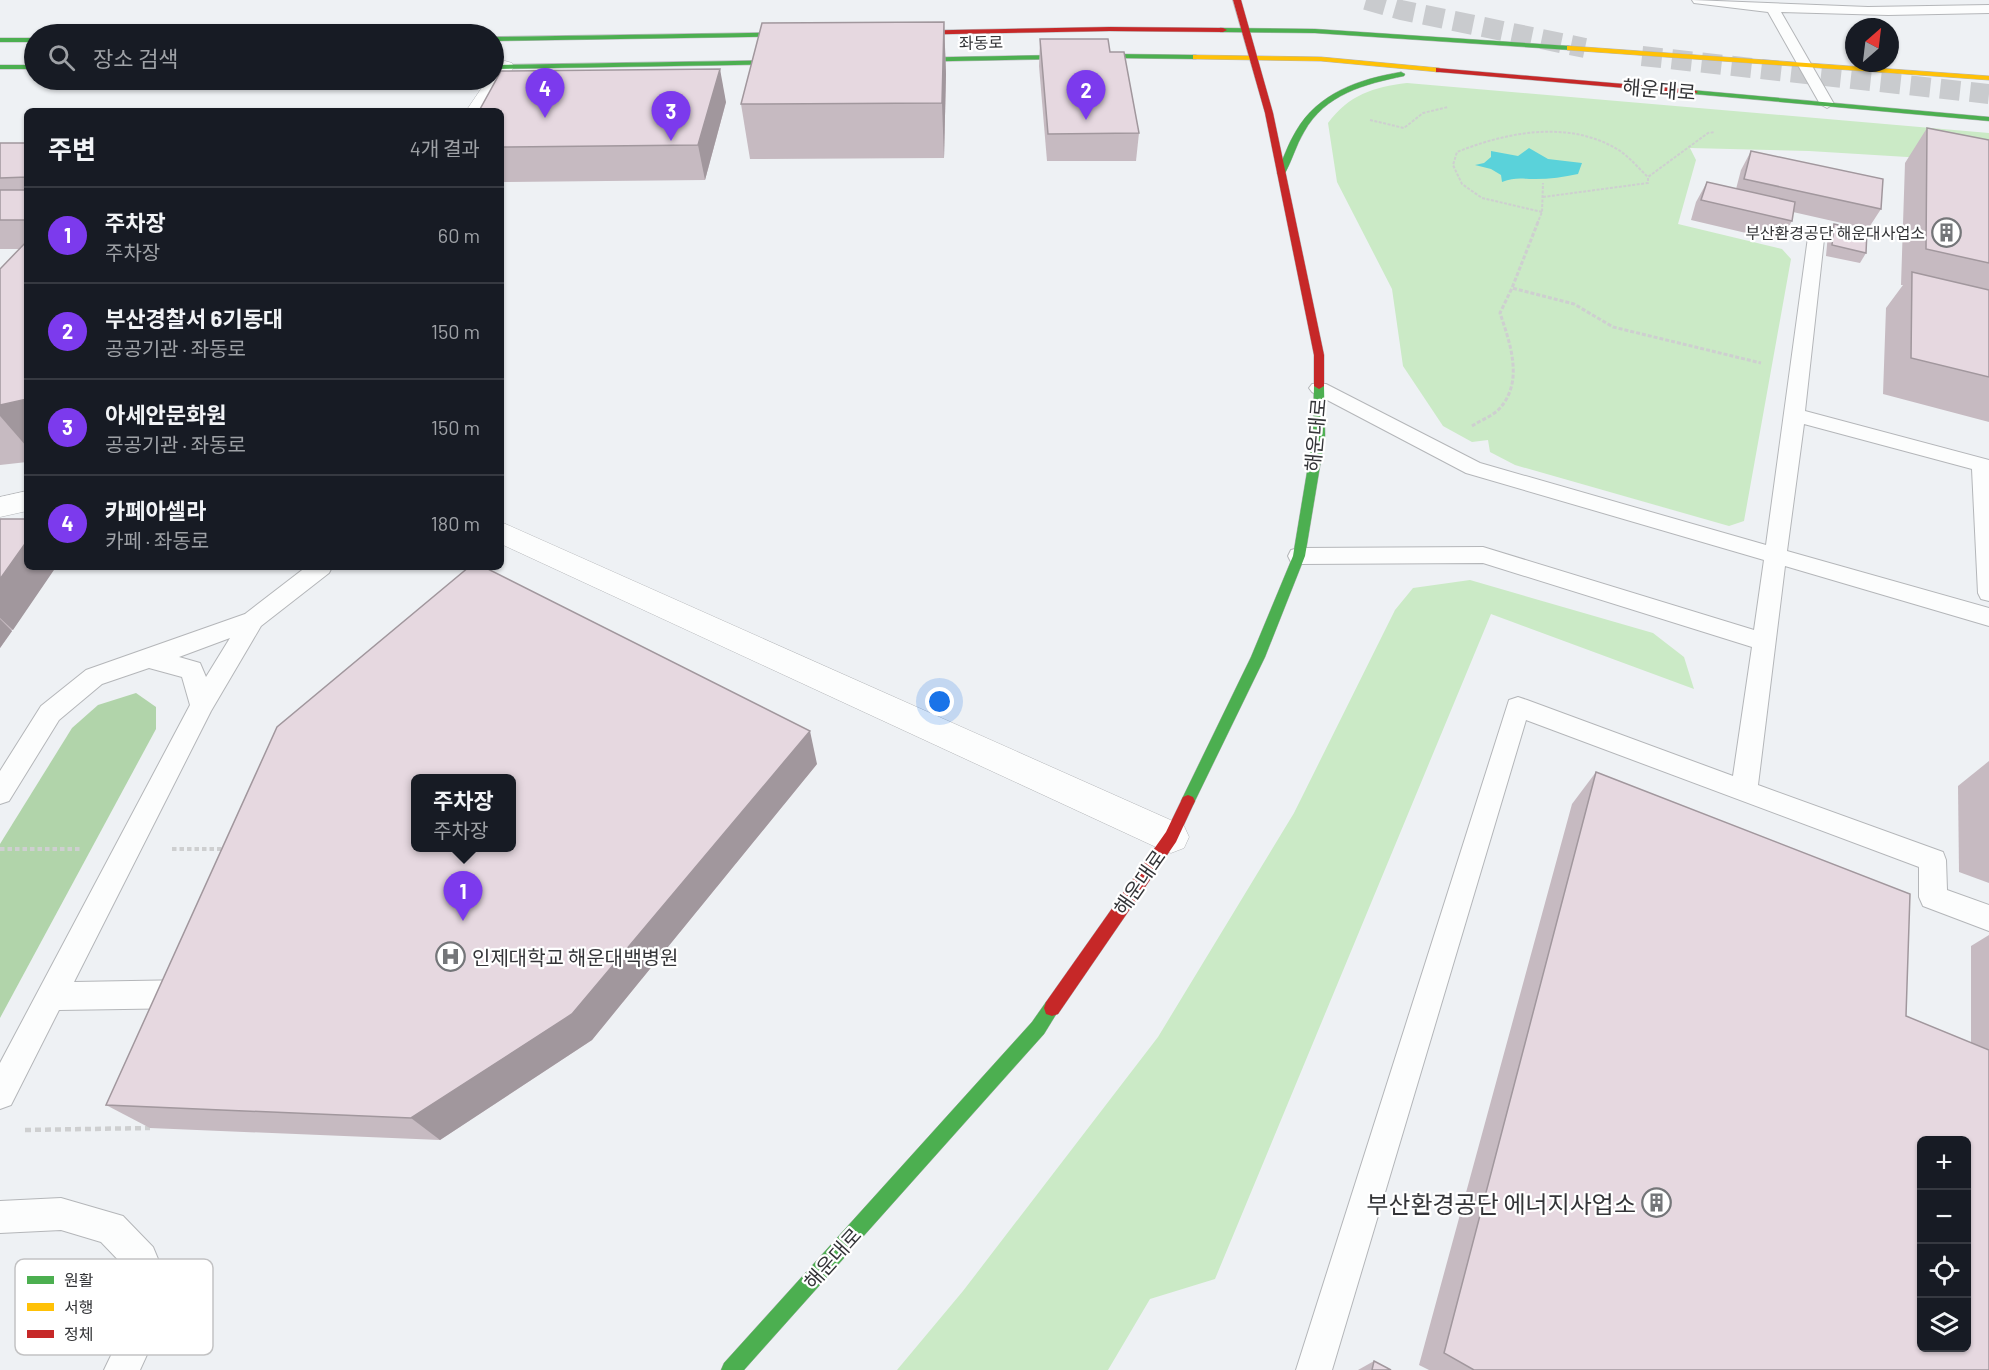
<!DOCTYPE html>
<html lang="ko">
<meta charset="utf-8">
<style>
:root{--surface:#171b24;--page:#20242c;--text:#f1f3f6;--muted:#9ea1a6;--line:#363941;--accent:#7c3aed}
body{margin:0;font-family:Barlow,"Noto Sans KR",sans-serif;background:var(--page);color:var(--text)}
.controls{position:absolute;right:18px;bottom:18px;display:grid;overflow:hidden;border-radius:9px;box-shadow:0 2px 4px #0004}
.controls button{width:54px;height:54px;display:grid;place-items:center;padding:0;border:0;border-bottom:2px solid var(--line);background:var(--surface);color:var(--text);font:30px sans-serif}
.compass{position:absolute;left:1845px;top:18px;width:54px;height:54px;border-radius:50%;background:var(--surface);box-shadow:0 2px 4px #0004;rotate:28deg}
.you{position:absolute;left:940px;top:702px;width:21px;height:21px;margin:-15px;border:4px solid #fff;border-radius:50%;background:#1a73e8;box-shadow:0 0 0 9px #1a73e833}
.badge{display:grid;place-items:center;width:39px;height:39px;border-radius:50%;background:var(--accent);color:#fff;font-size:20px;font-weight:700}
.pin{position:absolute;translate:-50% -50px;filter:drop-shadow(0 2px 3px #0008)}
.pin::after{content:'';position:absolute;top:32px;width:21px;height:18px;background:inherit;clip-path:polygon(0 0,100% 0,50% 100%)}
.popup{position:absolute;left:411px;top:774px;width:105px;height:78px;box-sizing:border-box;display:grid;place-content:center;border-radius:9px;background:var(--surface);filter:drop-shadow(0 2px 4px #0005);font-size:20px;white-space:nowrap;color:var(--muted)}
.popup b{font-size:22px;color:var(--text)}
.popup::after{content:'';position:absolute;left:50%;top:100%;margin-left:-12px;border:12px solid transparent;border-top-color:var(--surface)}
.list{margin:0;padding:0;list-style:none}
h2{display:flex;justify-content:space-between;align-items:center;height:78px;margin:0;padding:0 24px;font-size:26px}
h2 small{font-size:20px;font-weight:400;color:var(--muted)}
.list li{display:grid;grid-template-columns:39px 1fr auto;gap:18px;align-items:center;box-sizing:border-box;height:96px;padding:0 24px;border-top:2px solid var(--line)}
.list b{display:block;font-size:22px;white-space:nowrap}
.list p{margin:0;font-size:20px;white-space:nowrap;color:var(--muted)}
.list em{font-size:20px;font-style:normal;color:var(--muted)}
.icon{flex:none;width:33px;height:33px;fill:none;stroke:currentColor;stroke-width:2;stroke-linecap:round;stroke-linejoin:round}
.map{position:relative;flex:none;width:1989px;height:1370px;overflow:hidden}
.search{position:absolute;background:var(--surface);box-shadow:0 2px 4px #0004;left:24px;top:24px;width:480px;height:66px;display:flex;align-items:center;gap:15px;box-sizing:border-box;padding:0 21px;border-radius:33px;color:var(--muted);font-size:22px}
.panel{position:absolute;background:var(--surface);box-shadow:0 2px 4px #0004;left:24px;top:108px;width:480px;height:462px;border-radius:9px}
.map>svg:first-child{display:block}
.green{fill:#cbeac6}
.forest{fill:#b1d4aa}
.water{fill:#5ad2da}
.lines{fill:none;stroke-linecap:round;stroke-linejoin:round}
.highway-tunnel{stroke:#c9cbce;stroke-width:20;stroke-dasharray:20 10;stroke-linecap:butt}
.lane-casing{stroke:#b4b6b9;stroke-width:2}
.street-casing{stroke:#b4b6b9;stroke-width:1}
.fast-casing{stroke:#b4b6b9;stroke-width:1}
.slow-casing{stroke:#b4b6b9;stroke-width:1}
.jam-casing{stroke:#b4b6b9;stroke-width:1}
.path-far3{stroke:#cecfd0;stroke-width:2;stroke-dasharray:3 1.5;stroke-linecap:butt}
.path-far2{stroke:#cecfd0;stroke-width:3;stroke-dasharray:4 2;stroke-linecap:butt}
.path-far1{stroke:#cecfd0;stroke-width:4;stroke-dasharray:4.5 3;stroke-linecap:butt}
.path{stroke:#cecfd0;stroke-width:4.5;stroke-dasharray:6 4;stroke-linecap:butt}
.lane{fill:#fcfdfd;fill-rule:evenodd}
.street{fill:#fcfdfd;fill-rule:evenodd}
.fast{fill:#4caf50;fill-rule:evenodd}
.slow{fill:#ffc107;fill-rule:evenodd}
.jam{fill:#c62828;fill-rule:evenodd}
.wall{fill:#c6bac1}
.shaded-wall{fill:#a1979d}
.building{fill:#e6d8e0;stroke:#a1979d;stroke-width:1.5;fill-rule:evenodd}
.labels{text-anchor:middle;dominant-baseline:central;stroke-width:4.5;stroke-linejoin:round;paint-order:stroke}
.far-street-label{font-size:16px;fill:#333437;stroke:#fff}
.far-poi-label{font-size:16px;fill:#333437;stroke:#fff;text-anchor:end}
.street-label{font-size:20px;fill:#333437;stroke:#fff}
.poi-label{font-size:20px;fill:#333437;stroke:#fff;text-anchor:start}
.near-poi-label{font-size:24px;fill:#333437;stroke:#fff;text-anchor:end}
.key{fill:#fff;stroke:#c2c2c3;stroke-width:1.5}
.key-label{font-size:16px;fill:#333437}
</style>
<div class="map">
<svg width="1989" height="1370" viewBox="0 0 1989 1370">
<rect width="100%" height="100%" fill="#eef1f4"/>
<g class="green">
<path d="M1407,83L1989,133V162L1809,151L1690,148L1696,160L1678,224L1782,249L1791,259L1744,521L1729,526L1515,465L1490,452L1488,440L1472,442L1443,426L1403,366L1392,289L1337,182L1328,123C1349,95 1373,87 1407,83Z"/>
<polygon points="1470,580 1653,633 1684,657 1694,689 1491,614 1215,1279 1150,1299 1108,1370 897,1370 963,1291 1158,1037 1294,813 1395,610 1413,588"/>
</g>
<polygon class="forest" points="136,693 156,707 156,729 0,1018 0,844 72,728 98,705"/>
<path class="water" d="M1529,148L1548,159L1582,163L1578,174C1564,177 1550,179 1535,179C1522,179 1515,177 1502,182L1501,175L1491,169L1475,165L1484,163L1491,157V151L1518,156Z"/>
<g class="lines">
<g class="highway-tunnel">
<polyline points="1366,0 1401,10 1585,48"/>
<polyline points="1642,56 1989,94"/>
</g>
<defs>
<g id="lane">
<polygon points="1692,0 1868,7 1989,5 1989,13 1888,15 1781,12 1834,104 1827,108 1820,104 1768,12 1694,3"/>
<polygon points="1817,225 1825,230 1805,411 1989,460 1989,601 1981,599 1978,593 1972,469 1804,424 1787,551 1989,608 1989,626 1785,566 1758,785 1943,852 1946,860 1947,890 1989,905 1989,931 1923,906 1919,897 1919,867 1526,720 1332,1370 1296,1370 1509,700 1518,697 1527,700 1733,776 1752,647 1483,563 1299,564 1291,562 1288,556 1291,550 1299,548 1483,547 1754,630 1764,560 1466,473 1312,392 1309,388 1312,384 1326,384 1480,463 1766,545 1809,230"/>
<path d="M306,567H332L329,573L261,626L211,711L74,982L189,980L199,984L204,994L199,1004L189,1008L59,1010L11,1105L0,1109V1063L190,705L182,677L149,668L102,684L59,720L9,801L0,804V771L41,706L86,670L245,614ZM230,638L206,677L200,663L179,657Z"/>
<polygon points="61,1198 123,1216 153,1247 158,1259 161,1324 140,1370 104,1370 127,1322 124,1266 101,1242 61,1230 0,1233 0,1201"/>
</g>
<g id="street">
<polygon points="505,61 512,63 514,67 486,111 466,111 487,80 494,80 494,70 498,63"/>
<polygon points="27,491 27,511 0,517 0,497"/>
<polygon points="501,522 1184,826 1189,837 1184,848 1171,853 1158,848 501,544"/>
</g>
<g id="fast">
<polygon points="1223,28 1315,29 1570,46 1574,48 1570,50 1315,33 1220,32 1220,28"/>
<polygon points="804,32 807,32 807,36 494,41 494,37"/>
<rect x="0" y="38" width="34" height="4"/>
<polygon points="1116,54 1196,55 1200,57 1196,59 1116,58 901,62 897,60 901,58"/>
<polygon points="796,60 800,62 799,64 494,69 494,65"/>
<rect x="0" y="65" width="34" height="4"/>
<path d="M1401,72L1405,74L1404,76C1365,84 1325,94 1304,132C1296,145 1292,161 1284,175H1278L1277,173C1283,159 1288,144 1296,131C1318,93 1359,79 1401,72Z"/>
<polygon points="1691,90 1989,117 1989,121 1694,94 1690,92"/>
<polygon points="1319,383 1324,386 1325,436 1305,556 1265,657 1193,805 1188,807 1183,805 1181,801 1251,657 1293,556 1313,436 1314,386"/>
<polygon points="1052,1000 1058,1002 1060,1008 1044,1034 744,1370 721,1370 724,1363 1032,1022 1046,1002"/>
</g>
<g id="slow">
<polygon points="1570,46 1989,76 1989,80 1567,50 1567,46"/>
<polygon points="1193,55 1321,57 1439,68 1443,70 1439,72 1321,61 1196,59 1193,59"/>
</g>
<g id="jam">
<polygon points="1233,0 1241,0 1273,113 1324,355 1324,386 1319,389 1314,386 1314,355 1265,113"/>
<polygon points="1110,27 1223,28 1227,30 1223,32 1110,31 901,35 897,33 901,31"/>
<polygon points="1436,68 1694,90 1698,92 1694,94 1439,72 1436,72"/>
<polygon points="1188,795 1193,797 1195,801 1176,842 1058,1014 1052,1016 1046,1014 1044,1008 1046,1002 1166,832 1183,797"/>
</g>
</defs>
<use href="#lane" class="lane-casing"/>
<use href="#street" class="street-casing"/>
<use href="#fast" class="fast-casing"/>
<use href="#slow" class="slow-casing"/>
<use href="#jam" class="jam-casing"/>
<g class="path-far3">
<polyline points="1370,120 1404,128 1423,113 1448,107"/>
<polyline points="1543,197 1648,183 1648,177 1708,133 1715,132"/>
<path d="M1542,212L1482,198L1462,184L1453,165L1457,152C1507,132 1568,120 1617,149C1629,156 1638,168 1648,177"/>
<polyline points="1537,224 1542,212 1543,183"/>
</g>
<g class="path-far2">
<polyline points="1538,222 1512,288 1574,304 1613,327 1761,363"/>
<path d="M1472,426C1481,420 1493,416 1500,408C1524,381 1510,343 1500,313L1512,288"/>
</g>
<g class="path-far1">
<polyline points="0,849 80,849"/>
<polyline points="172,849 224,849"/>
</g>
<polyline class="path" points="25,1130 150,1128"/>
<use href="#lane" class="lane"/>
<use href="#street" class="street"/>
<use href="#fast" class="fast"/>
<use href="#slow" class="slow"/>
<use href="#jam" class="jam"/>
</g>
<g class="wall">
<polygon points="944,22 946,74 944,158 750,159 741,104"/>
<polygon points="1040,39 1110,52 1139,133 1136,161 1047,161 1039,66"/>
<polygon points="726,102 705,180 501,182 501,111"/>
<polygon points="1927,128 1989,140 1989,422 1883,394 1886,308 1903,285 1901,285 1905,163"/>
<polygon points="0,143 27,143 27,462 0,465 0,269 20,249 0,249"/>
<polygon points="1751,151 1881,209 1868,229 1793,212 1792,221 1780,241 1691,220 1696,202 1707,182 1736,189 1741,170"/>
<polygon points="1834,224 1866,253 1860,263 1826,256 1828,234"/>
<polygon points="0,519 13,630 11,630 12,631 0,648"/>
<polygon points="1989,761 1989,883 1959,872 1958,786"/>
<polygon points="817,764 592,1040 440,1140 150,1128 106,1105"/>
<polygon points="1596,772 1906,1016 1971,1043 1971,946 1989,935 1989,1370 1429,1370 1419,1365 1572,804"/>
<polygon points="1374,1361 1391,1370 1358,1370"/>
</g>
<g class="shaded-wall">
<polygon points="944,22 946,74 944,158 942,103"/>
<polygon points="720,69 726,102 705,180 698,145"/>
<polygon points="27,399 27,447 0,416 0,405"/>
<polygon points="27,541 27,567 56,567 13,630 0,618 0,579"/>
<polygon points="0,619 12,631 0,648"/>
<polygon points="810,731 817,764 592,1040 440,1140 411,1118"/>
</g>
<g class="building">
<polygon points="944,22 942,103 741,104 762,23"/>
<polygon points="1040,39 1108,39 1110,52 1124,52 1139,133 1048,134"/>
<polygon points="720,69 698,145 501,147 501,111 479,111 501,71"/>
<polygon points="1927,128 1989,140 1989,263 1926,249"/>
<polygon points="0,143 27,143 27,177 0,178"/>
<polygon points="1751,151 1883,179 1881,209 1744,179"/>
<polygon points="1707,182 1795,202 1792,221 1701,200"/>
<rect x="0" y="190" width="27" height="30"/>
<polygon points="1834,224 1867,231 1866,253 1832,245"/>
<polygon points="27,241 27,399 0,405 0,269"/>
<polygon points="1912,272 1989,290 1989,377 1911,358"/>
<polygon points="0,519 27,519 27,541 0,579"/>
<path d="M469,567H484L810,731L572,1014L411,1118L106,1105L277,727ZM415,778H511V848H415Z"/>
<path d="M1596,772L1910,894L1906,1016L1989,1050V1370H1474L1444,1353ZM1922,1140H1966V1347H1922Z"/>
<polygon points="1374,1361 1391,1370 1372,1370"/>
</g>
<defs>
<symbol id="building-ring" viewBox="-11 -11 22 22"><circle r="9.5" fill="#fff" stroke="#747679" stroke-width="1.5"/><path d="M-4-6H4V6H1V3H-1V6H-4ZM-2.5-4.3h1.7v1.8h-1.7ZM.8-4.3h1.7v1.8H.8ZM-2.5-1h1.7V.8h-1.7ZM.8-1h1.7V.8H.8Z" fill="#747679"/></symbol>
<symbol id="hospital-ring" viewBox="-11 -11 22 22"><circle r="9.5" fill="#fff" stroke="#747679" stroke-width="1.5"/><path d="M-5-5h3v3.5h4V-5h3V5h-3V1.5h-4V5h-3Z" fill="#747679"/></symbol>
</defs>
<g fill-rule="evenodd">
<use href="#building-ring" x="1930" y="216" width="33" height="33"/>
<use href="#hospital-ring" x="434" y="940" width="33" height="33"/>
<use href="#building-ring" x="1640" y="1186" width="33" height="33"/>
</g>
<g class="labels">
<g class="far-street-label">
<text transform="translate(981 42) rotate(-1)">좌동로</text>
</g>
<g class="far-poi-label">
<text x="1925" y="232">부산환경공단 해운대사업소</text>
</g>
<g class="street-label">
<text transform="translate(1659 89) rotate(5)">해운대로</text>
<text transform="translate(1315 435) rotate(-85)">해운대로</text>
<text transform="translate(1139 882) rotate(-55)">해운대로</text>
<text transform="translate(832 1258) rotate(-48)">해운대로</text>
</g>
<g class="poi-label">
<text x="472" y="957">인제대학교 해운대백병원</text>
</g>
<g class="near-poi-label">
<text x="1636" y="1203">부산환경공단 에너지사업소</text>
</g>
</g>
<rect x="15" y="1259" width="198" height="96" rx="9" class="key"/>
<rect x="27" y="1276" width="27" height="8" fill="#4caf50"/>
<rect x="27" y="1303" width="27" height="8" fill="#ffc107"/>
<rect x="27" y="1330" width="27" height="8" fill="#c62828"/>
<g class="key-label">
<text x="64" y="1286">원활</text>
<text x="64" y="1313">서행</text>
<text x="64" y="1340">정체</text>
</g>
</svg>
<div class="controls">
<button>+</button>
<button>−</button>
<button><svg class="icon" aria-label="locate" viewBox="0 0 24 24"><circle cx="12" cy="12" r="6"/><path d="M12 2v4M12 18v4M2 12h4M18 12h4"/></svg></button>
<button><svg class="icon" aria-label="layers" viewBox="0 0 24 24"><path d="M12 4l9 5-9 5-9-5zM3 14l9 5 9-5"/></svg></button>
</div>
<svg class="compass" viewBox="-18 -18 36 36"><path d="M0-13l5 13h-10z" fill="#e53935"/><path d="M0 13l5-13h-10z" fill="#9ea1a6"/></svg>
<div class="you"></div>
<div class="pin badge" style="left:463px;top:921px">1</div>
<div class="popup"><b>주차장</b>주차장</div>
<div class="pin badge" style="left:1086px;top:120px">2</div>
<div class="pin badge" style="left:671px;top:141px">3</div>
<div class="pin badge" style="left:545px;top:118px">4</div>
<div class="search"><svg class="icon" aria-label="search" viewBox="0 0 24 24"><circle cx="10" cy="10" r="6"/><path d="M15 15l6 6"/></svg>장소 검색</div>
<section class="panel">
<h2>주변<small>4개 결과</small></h2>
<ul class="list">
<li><span class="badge">1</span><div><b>주차장</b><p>주차장</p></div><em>60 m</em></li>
<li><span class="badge">2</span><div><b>부산경찰서 6기동대</b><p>공공기관 · 좌동로</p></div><em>150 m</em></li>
<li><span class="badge">3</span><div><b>아세안문화원</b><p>공공기관 · 좌동로</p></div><em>150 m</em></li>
<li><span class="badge">4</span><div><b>카페아셀라</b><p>카페 · 좌동로</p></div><em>180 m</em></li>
</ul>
</section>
</div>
